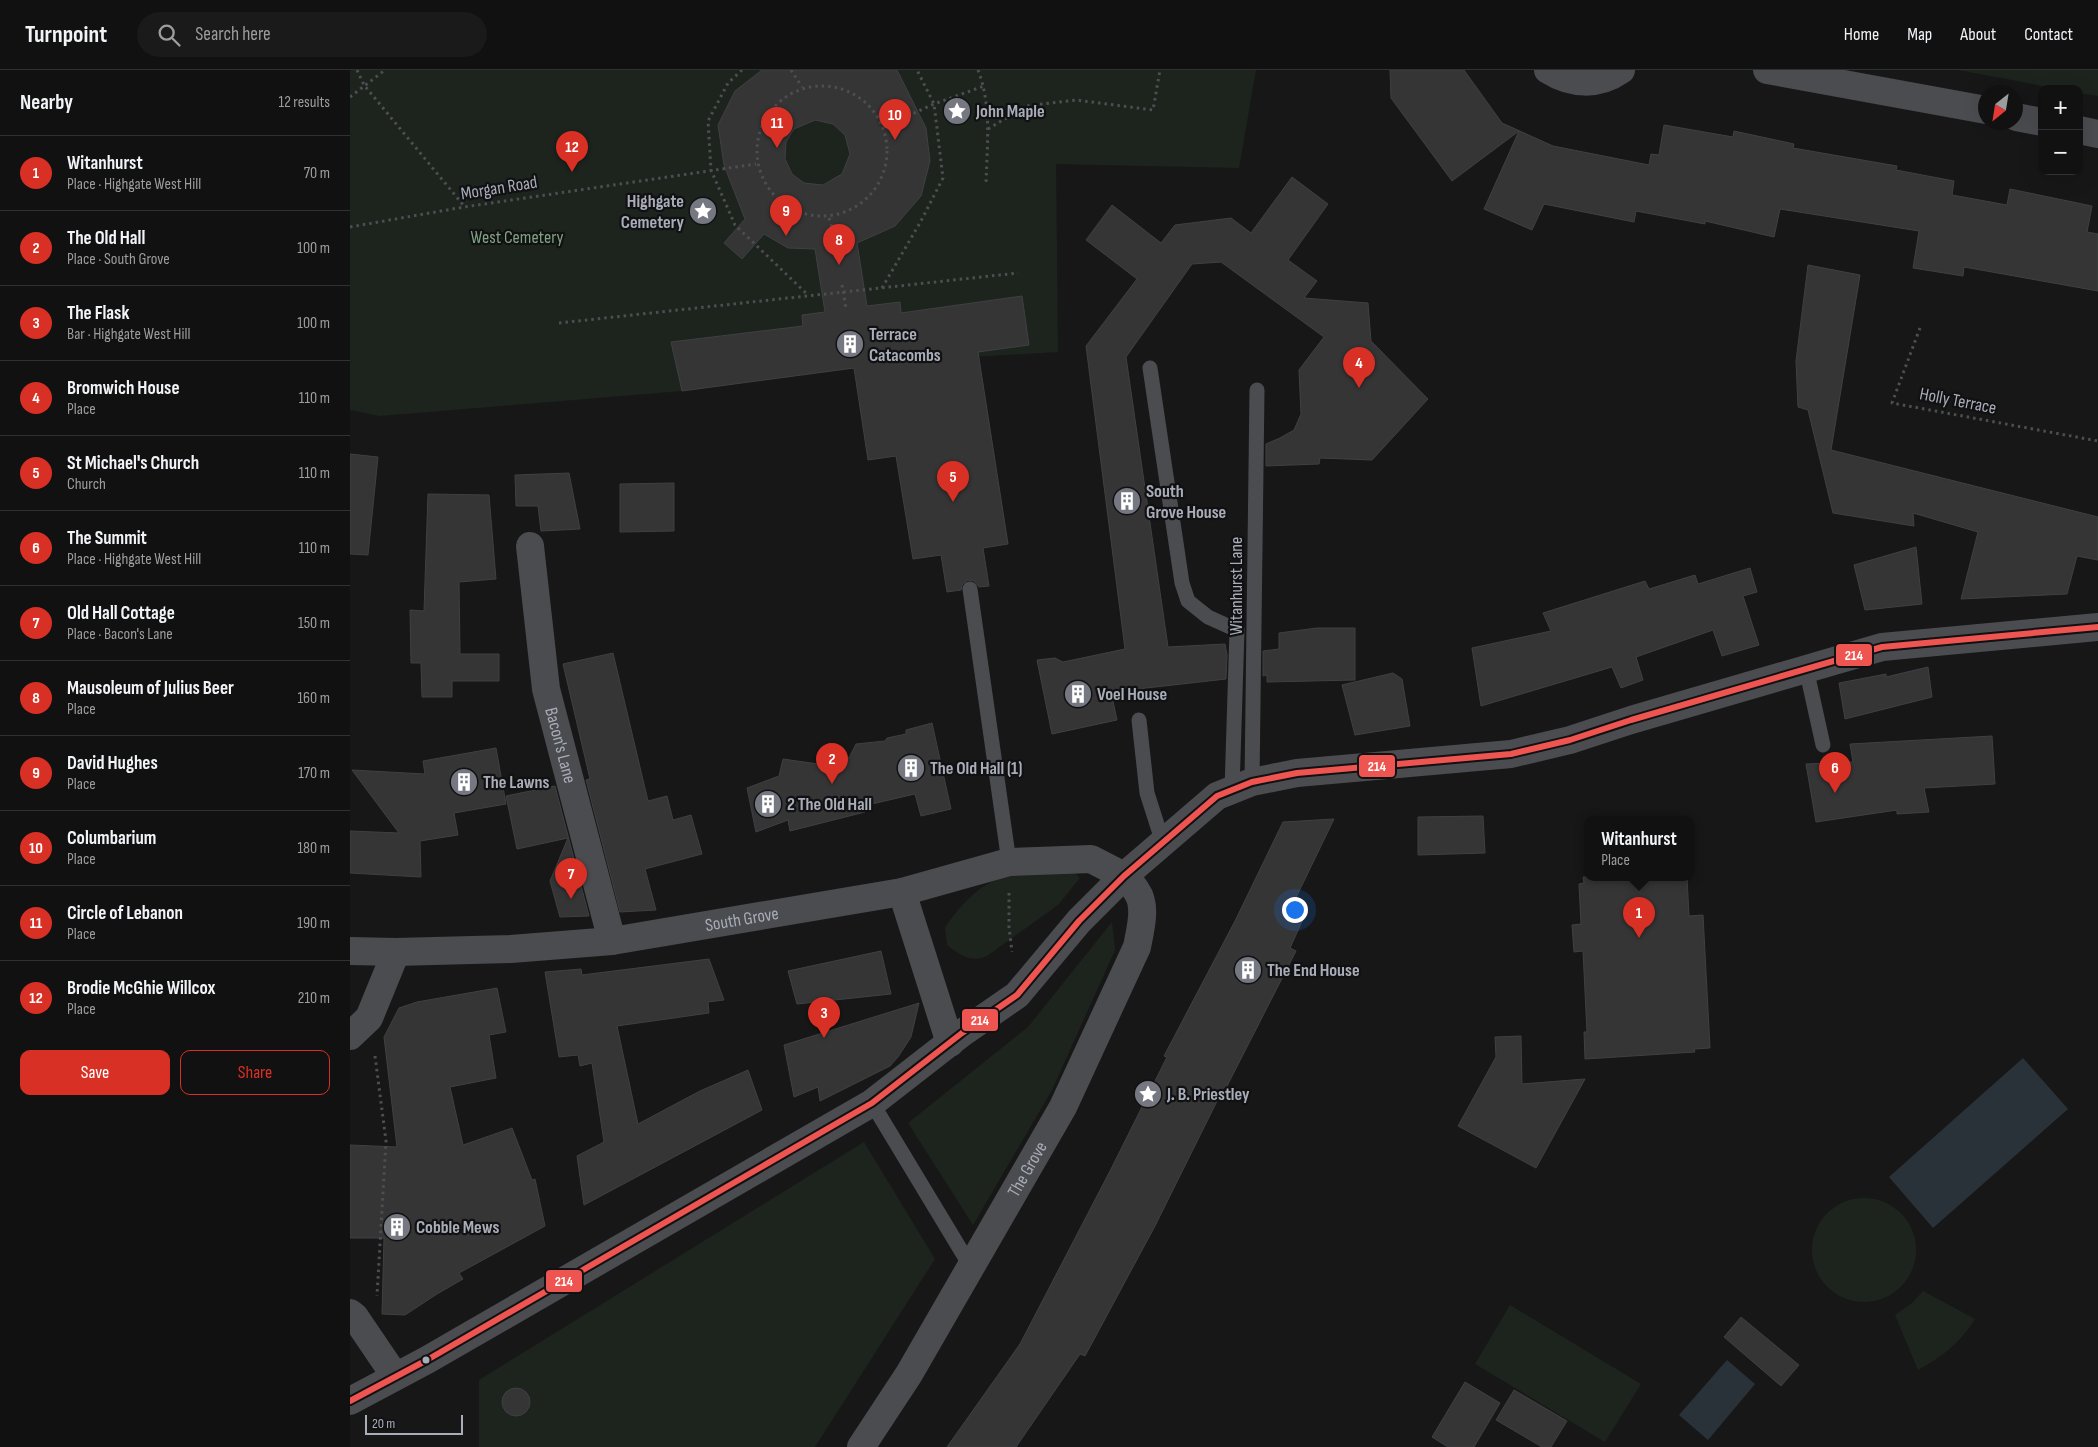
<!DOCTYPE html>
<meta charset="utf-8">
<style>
:root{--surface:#111;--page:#1a1a1a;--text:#f1f3f6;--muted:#9c9d9f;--line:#303131;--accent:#d93025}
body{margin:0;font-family:"Sofia Sans Condensed",sans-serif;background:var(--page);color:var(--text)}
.controls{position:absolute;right:15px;top:15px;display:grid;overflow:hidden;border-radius:10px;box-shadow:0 5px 20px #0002}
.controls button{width:45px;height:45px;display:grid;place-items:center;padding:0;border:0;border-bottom:1px solid var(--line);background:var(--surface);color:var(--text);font:25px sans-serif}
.compass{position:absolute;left:1628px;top:15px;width:45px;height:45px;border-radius:50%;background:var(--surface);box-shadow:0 5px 20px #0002;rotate:210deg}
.scale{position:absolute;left:15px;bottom:12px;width:98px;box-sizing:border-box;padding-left:5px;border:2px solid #a8adb8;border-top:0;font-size:14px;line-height:18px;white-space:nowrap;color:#a8adb8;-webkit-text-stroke:4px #111113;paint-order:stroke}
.you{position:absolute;left:944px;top:839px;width:18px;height:18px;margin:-12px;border:4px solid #fff;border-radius:50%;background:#1a73e8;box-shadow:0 0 0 8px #1a73e833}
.badge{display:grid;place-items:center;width:32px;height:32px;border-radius:50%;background:var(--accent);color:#fff;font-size:16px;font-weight:700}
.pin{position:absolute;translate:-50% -41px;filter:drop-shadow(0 1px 2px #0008)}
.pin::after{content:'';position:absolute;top:26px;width:18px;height:15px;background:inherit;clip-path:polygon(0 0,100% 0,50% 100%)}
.popup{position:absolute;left:1234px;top:746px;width:110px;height:65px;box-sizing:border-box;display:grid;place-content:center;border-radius:10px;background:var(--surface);filter:drop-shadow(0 1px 4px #0005);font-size:16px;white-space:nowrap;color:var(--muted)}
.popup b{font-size:19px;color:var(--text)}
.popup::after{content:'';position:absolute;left:50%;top:100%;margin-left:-10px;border:10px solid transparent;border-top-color:var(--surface)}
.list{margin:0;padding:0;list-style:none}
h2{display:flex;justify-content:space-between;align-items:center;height:65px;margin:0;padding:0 20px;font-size:21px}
h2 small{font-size:16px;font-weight:400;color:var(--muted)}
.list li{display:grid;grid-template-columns:32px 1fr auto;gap:15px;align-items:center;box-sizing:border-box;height:75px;padding:0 20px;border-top:1px solid var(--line)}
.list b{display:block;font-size:19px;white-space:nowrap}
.list p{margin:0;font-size:16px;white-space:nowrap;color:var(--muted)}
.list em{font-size:16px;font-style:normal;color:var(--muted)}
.actions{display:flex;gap:10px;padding:15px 20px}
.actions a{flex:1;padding:11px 0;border:1px solid var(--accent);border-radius:10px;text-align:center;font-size:18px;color:var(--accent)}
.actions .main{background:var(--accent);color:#fff}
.icon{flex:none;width:28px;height:28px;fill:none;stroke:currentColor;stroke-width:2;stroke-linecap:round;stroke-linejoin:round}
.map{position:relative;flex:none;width:1748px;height:1377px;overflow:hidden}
header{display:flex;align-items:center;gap:30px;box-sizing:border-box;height:70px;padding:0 25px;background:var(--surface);border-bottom:1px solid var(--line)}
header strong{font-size:24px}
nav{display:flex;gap:28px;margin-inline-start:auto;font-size:18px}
.search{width:350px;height:45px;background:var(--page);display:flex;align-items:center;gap:12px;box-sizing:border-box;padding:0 18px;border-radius:28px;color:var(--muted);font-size:19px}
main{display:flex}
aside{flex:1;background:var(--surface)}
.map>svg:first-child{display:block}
.green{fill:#1d241e}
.water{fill:#2a3239}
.building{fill:#353536;stroke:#3f4043;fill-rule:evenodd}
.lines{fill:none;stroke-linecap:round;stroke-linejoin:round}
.path{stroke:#4d4e52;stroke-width:3;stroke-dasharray:2.5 4;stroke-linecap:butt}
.service{stroke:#4b4c50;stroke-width:15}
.minor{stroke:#4b4c50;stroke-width:28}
.tertiary{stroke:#4b4c50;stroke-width:28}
.bus-1-casing{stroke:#111113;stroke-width:10}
.bus-1{stroke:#ee5450;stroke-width:6}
.bus-dot{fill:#a8adb8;stroke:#111113;stroke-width:2}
.labels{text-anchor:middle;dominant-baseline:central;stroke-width:4.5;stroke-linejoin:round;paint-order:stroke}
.poi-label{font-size:18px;font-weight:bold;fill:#a8adb8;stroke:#111113;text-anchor:start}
.street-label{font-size:18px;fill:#a8adb8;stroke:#111113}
.park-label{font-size:18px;fill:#7fa381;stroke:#111113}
.line-badge{stroke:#111113;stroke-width:2}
.badge-label{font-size:14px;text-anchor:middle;font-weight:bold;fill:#fff}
</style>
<header>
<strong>Turnpoint</strong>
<div class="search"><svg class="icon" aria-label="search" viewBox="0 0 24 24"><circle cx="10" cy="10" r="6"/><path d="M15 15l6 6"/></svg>Search here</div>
<nav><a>Home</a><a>Map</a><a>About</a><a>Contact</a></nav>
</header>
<main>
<aside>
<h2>Nearby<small>12 results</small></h2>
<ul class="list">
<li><span class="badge">1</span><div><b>Witanhurst</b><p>Place · Highgate West Hill</p></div><em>70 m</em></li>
<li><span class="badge">2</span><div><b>The Old Hall</b><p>Place · South Grove</p></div><em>100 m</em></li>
<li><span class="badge">3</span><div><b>The Flask</b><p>Bar · Highgate West Hill</p></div><em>100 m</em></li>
<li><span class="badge">4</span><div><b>Bromwich House</b><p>Place</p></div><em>110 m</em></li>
<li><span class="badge">5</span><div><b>St Michael's Church</b><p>Church</p></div><em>110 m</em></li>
<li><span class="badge">6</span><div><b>The Summit</b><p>Place · Highgate West Hill</p></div><em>110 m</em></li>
<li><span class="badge">7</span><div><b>Old Hall Cottage</b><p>Place · Bacon's Lane</p></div><em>150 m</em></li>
<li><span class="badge">8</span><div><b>Mausoleum of Julius Beer</b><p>Place</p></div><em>160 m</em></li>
<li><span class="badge">9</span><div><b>David Hughes</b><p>Place</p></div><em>170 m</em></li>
<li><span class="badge">10</span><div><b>Columbarium</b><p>Place</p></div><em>180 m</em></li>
<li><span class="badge">11</span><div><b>Circle of Lebanon</b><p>Place</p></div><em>190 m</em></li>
<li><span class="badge">12</span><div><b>Brodie McGhie Willcox</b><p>Place</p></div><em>210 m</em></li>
</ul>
<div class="actions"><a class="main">Save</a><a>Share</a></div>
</aside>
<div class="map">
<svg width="1748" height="1377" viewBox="0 0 1748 1377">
<rect width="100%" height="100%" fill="#171717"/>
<g class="green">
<polygon points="0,0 906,0 889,98 706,94 708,282 569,290 332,321 30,346 0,340"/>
<polygon points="1608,0 1748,0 1748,26 1729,23 1729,19 1709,19"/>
<path d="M720,798L730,808L708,835L637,886C620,893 610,885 597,875L595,858C605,842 623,821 641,812C663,802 696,801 720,798Z"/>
<polygon points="762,852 765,880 702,1020 623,1155 558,1053 678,957"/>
<polygon points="514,1072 585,1189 465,1377 129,1377 129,1310"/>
<circle cx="1514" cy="1180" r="52"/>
<path d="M1573,1221L1625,1249C1610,1273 1592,1287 1568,1300L1545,1245L1562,1233Z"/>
<polygon points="1160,1235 1291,1314 1255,1372 1125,1294"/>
</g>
<g class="water">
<polygon points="1673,988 1718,1039 1583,1158 1539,1107"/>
<polygon points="1377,1290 1405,1314 1358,1370 1329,1345"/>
</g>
<g class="building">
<path d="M412,0H547L576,58L580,91L571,126L545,156L507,173L517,236L550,232L551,243L672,226L679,275L628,282L658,474L633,478L639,516L629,517L624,511L618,510L612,515L611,520L597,522L591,485L563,489L546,386L518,390L504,298L332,321L321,272L453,256L452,245L475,242L465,179L438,178L414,164L392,189L374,173L395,149L374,95L368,55L385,21ZM465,50L483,54L495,65L500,84L492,104L473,115L454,113L442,104L435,89L436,72L444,59Z"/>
<polygon points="1040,0 1114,0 1152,53 1203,76 1299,95 1301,84 1309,85 1314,55 1383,67 1384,61 1444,74 1443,78 1547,96 1546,100 1604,111 1602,125 1657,135 1660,119 1742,136 1737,162 1748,164 1748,221 1614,197 1613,206 1563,198 1569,161 1430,139 1424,167 1355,151 1355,154 1286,141 1284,152 1194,134 1182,160 1134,139 1169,61 1102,111 1041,28"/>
<polygon points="942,107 978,134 938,190 967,211 954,228 1018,233 1021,271 1078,329 1022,390 970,388 969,394 916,396 916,374 930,368 944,360 951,344 949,300 974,267 871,192 842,194 776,287 818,577 875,574 877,585 876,609 761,622 767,650 702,664 687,590 705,588 713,592 775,579 736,276 787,209 736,170 762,135 811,173 825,155 881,148 901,163"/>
<polygon points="1458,195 1510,205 1481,380 1748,447 1748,490 1727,486 1717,524 1611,529 1628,462 1563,443 1564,456 1483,443 1458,340 1448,337 1446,291"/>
<polygon points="0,384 28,387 18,485 0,484"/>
<polygon points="219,403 230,459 191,461 188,436 166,436 165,405"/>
<polygon points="324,413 324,461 270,462 270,414"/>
<polygon points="78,424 139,425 146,509 109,512 110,584 149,584 149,611 102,611 102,627 72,627 71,593 61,593 60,540 74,541"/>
<polygon points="1566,477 1572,534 1515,540 1504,495"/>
<polygon points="1400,498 1407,522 1393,526 1409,575 1372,586 1363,560 1286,587 1293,610 1271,618 1262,597 1131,636 1122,578 1201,561 1193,543 1295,511 1299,519 1345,505 1348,514"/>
<polygon points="967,558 1005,558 1005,610 917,612 917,605 913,606 913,581 929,579 929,563"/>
<polygon points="263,583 298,731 317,726 323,750 341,745 352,784 295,799 306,840 270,842 236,710 240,709 213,594"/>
<polygon points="1578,597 1582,627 1495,649 1489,613 1536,604 1536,607"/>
<polygon points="1043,603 1052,609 1060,656 1005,665 992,615"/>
<polygon points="582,653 601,739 571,746 565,724 513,736 515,742 440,761 438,750 406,762 397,718 429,706 433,689 468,694 479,673 499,688 506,674 535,671 537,668 556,664 556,660"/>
<polygon points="1642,666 1645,714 1574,718 1579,742 1547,744 1547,740 1466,752 1456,694 1503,692 1500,674"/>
<polygon points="146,678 156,734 104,743 108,765 70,771 71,807 0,803 0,761 49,763 2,700 75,704 73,691"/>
<polygon points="205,716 239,846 210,847 200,811 218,768 167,779 156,726"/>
<polygon points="1133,746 1135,783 1068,785 1068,747"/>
<polygon points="984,749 940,840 954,847 940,878 946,881 876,1018 874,1017 805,1156 735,1286 730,1284 666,1377 597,1377 670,1274 760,1101 817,987 814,986 885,851 933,752"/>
<polygon points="1233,807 1337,807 1339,846 1353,845 1360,978 1344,979 1345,982 1235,989 1234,962 1237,962 1233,881 1224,882 1222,855 1231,854 1229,814 1234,813"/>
<polygon points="531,881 541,924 447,934 438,901"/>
<polygon points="359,889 374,930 358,932 359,943 267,956 288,1054 350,1021 398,1000 412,1040 234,1135 227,1086 254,1072 242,993 230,996 228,985 209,987 195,902 231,899 232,905"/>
<polygon points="147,918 156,962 139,965 146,1008 100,1017 113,1075 162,1058 182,1110 185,1109 195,1156 109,1203 113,1209 87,1224 55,1245 32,1244 34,1168 0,1168 0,1075 47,1077 34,967 49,938 67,932"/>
<polygon points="569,933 561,967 548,987 540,996 470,1031 468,1017 444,1027 434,975"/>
<polygon points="1171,966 1172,1014 1235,1009 1186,1098 1108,1056 1146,987 1145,967"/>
<polygon points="1391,1247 1449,1295 1431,1316 1374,1267"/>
<polygon points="1115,1312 1150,1333 1124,1377 1098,1377 1082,1367"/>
<circle cx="166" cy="1332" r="14"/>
<polygon points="1164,1320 1217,1351 1201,1377 1192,1377 1146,1350"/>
</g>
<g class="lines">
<g class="path">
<polyline points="7,0 14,15 114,136"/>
<polyline points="392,0 378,13 358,51 361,100 385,155 458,225"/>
<polyline points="441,0 452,17"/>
<path d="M628,0C642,36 637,76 636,114"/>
<circle cx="472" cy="81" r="65"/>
<polyline points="0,27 35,0"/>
<polyline points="534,57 584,34 634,16"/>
<polyline points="638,59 676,36 726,30 803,40 810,0"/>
<polyline points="479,148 488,175"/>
<polyline points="0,157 114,137 406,94"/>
<polyline points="492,215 496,239"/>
<polyline points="532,218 571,151 593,108 584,34 567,0"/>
<polyline points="209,253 668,203"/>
<polyline points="1570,258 1542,333 1748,371"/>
<polyline points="659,823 659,857 662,882"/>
<polyline points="25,986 36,1071 27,1226"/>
</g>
<g class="service">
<polyline points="800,298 832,513 838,531 858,547 887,560 882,720"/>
<polyline points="620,519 659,792"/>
<polyline points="1456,598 1473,675"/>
<polyline points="789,650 797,723 813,773"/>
<polyline points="902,712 907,320"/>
<polyline points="522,1033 621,1197"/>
</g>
<g class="minor">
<path d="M1198,0C1222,15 1248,16 1271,0"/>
<polyline points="1417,0 1636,40"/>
<polyline points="1666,47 1692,52"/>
<polyline points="1729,60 1748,64"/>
<path id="s1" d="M180,476L196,619L262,871"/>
<polyline points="552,822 600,973"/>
<polyline points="0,966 19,948 46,882"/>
<polyline points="0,1243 5,1247 45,1306"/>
<path id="s2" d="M511,1377L559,1304L713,1037L787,877C790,861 797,836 787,822C784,816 779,811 774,806"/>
</g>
<g class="tertiary">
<path id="s3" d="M0,881L46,882L161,879L262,871L552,822L659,792L741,789L774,806"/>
<polyline points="0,1331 77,1290 522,1033 612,963 667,925 729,851 774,806 867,726 902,712 947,703 1161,684 1220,670 1281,650 1532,577 1748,557"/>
</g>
<defs>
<polyline id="bus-1" points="0,1331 77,1290 522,1033 612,963 667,925 729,851 774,806 867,726 902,712 947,703 1161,684 1220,670 1281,650 1532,577 1748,557"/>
</defs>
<use href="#bus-1" class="bus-1-casing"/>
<use href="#bus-1" class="bus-1"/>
</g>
<defs>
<symbol id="sight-disc" viewBox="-11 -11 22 22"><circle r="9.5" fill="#757880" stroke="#111113"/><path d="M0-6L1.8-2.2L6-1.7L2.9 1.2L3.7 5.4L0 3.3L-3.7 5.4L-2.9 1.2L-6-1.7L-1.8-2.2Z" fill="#fff"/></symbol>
<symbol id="building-disc" viewBox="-11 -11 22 22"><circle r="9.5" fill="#757880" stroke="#111113"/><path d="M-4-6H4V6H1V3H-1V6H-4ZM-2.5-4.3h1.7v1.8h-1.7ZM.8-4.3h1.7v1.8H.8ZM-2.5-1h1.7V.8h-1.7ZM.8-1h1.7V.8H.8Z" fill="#fff"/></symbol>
</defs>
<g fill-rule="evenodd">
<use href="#sight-disc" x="591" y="25" width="32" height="32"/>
<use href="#sight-disc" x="337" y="125" width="32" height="32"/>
<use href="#building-disc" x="484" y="258" width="32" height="32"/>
<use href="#building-disc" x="761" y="415" width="32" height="32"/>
<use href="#building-disc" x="712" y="608" width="32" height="32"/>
<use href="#building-disc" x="545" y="682" width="32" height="32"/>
<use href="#building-disc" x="98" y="696" width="32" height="32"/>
<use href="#building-disc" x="402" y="718" width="32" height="32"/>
<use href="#building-disc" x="882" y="884" width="32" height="32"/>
<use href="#sight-disc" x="782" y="1008" width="32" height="32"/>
<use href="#building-disc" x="31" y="1141" width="32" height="32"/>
</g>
<circle class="bus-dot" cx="76" cy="1290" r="4.5"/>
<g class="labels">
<g class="poi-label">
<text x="626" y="41">John Maple</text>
<text x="334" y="131" text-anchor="end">Highgate<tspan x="334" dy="21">Cemetery</tspan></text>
<text x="519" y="264">Terrace<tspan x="519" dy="21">Catacombs</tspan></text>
<text x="796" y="421">South<tspan x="796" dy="21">Grove House</tspan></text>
<text x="747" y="624">Voel House</text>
<text x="580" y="698">The Old Hall (1)</text>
<text x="133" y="712">The Lawns</text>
<text x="437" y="734">2 The Old Hall</text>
<text x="917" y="900">The End House</text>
<text x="817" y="1024">J. B. Priestley</text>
<text x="66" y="1157">Cobble Mews</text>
</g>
<g class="street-label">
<text transform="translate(149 118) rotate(-9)">Morgan Road</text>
<text transform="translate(1608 331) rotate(11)">Holly Terrace</text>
<text transform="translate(886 516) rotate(-90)">Witanhurst Lane</text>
<text stroke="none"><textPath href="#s1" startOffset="202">Bacon's Lane</textPath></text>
<text stroke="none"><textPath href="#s3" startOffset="394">South Grove</textPath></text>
<text stroke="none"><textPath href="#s2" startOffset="324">The Grove</textPath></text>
</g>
<g class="park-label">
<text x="167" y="167">West Cemetery</text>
</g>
</g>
<g class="line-badge">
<rect x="1485" y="573" width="38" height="24" rx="5" fill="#ee5450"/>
<rect x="1008" y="684" width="38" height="24" rx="5" fill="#ee5450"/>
<rect x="611" y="938" width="38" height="24" rx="5" fill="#ee5450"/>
<rect x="195" y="1199" width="38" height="24" rx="5" fill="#ee5450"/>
</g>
<g class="badge-label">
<text x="1504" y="590">214</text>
<text x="1027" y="701">214</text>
<text x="630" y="955">214</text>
<text x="214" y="1216">214</text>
</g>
</svg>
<div class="controls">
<button>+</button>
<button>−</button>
</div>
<svg class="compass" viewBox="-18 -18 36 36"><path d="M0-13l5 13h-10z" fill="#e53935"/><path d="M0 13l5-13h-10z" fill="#9c9d9f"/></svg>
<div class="scale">20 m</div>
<div class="you"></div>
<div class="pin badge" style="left:1289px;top:868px">1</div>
<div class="popup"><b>Witanhurst</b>Place</div>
<div class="pin badge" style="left:482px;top:714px">2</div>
<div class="pin badge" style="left:474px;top:968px">3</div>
<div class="pin badge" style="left:1009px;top:318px">4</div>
<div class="pin badge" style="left:603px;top:432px">5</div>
<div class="pin badge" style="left:1485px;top:723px">6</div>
<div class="pin badge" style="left:221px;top:829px">7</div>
<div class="pin badge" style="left:489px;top:195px">8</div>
<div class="pin badge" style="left:436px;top:166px">9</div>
<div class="pin badge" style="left:545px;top:70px">10</div>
<div class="pin badge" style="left:427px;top:78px">11</div>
<div class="pin badge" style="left:222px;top:102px">12</div>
</div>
</main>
